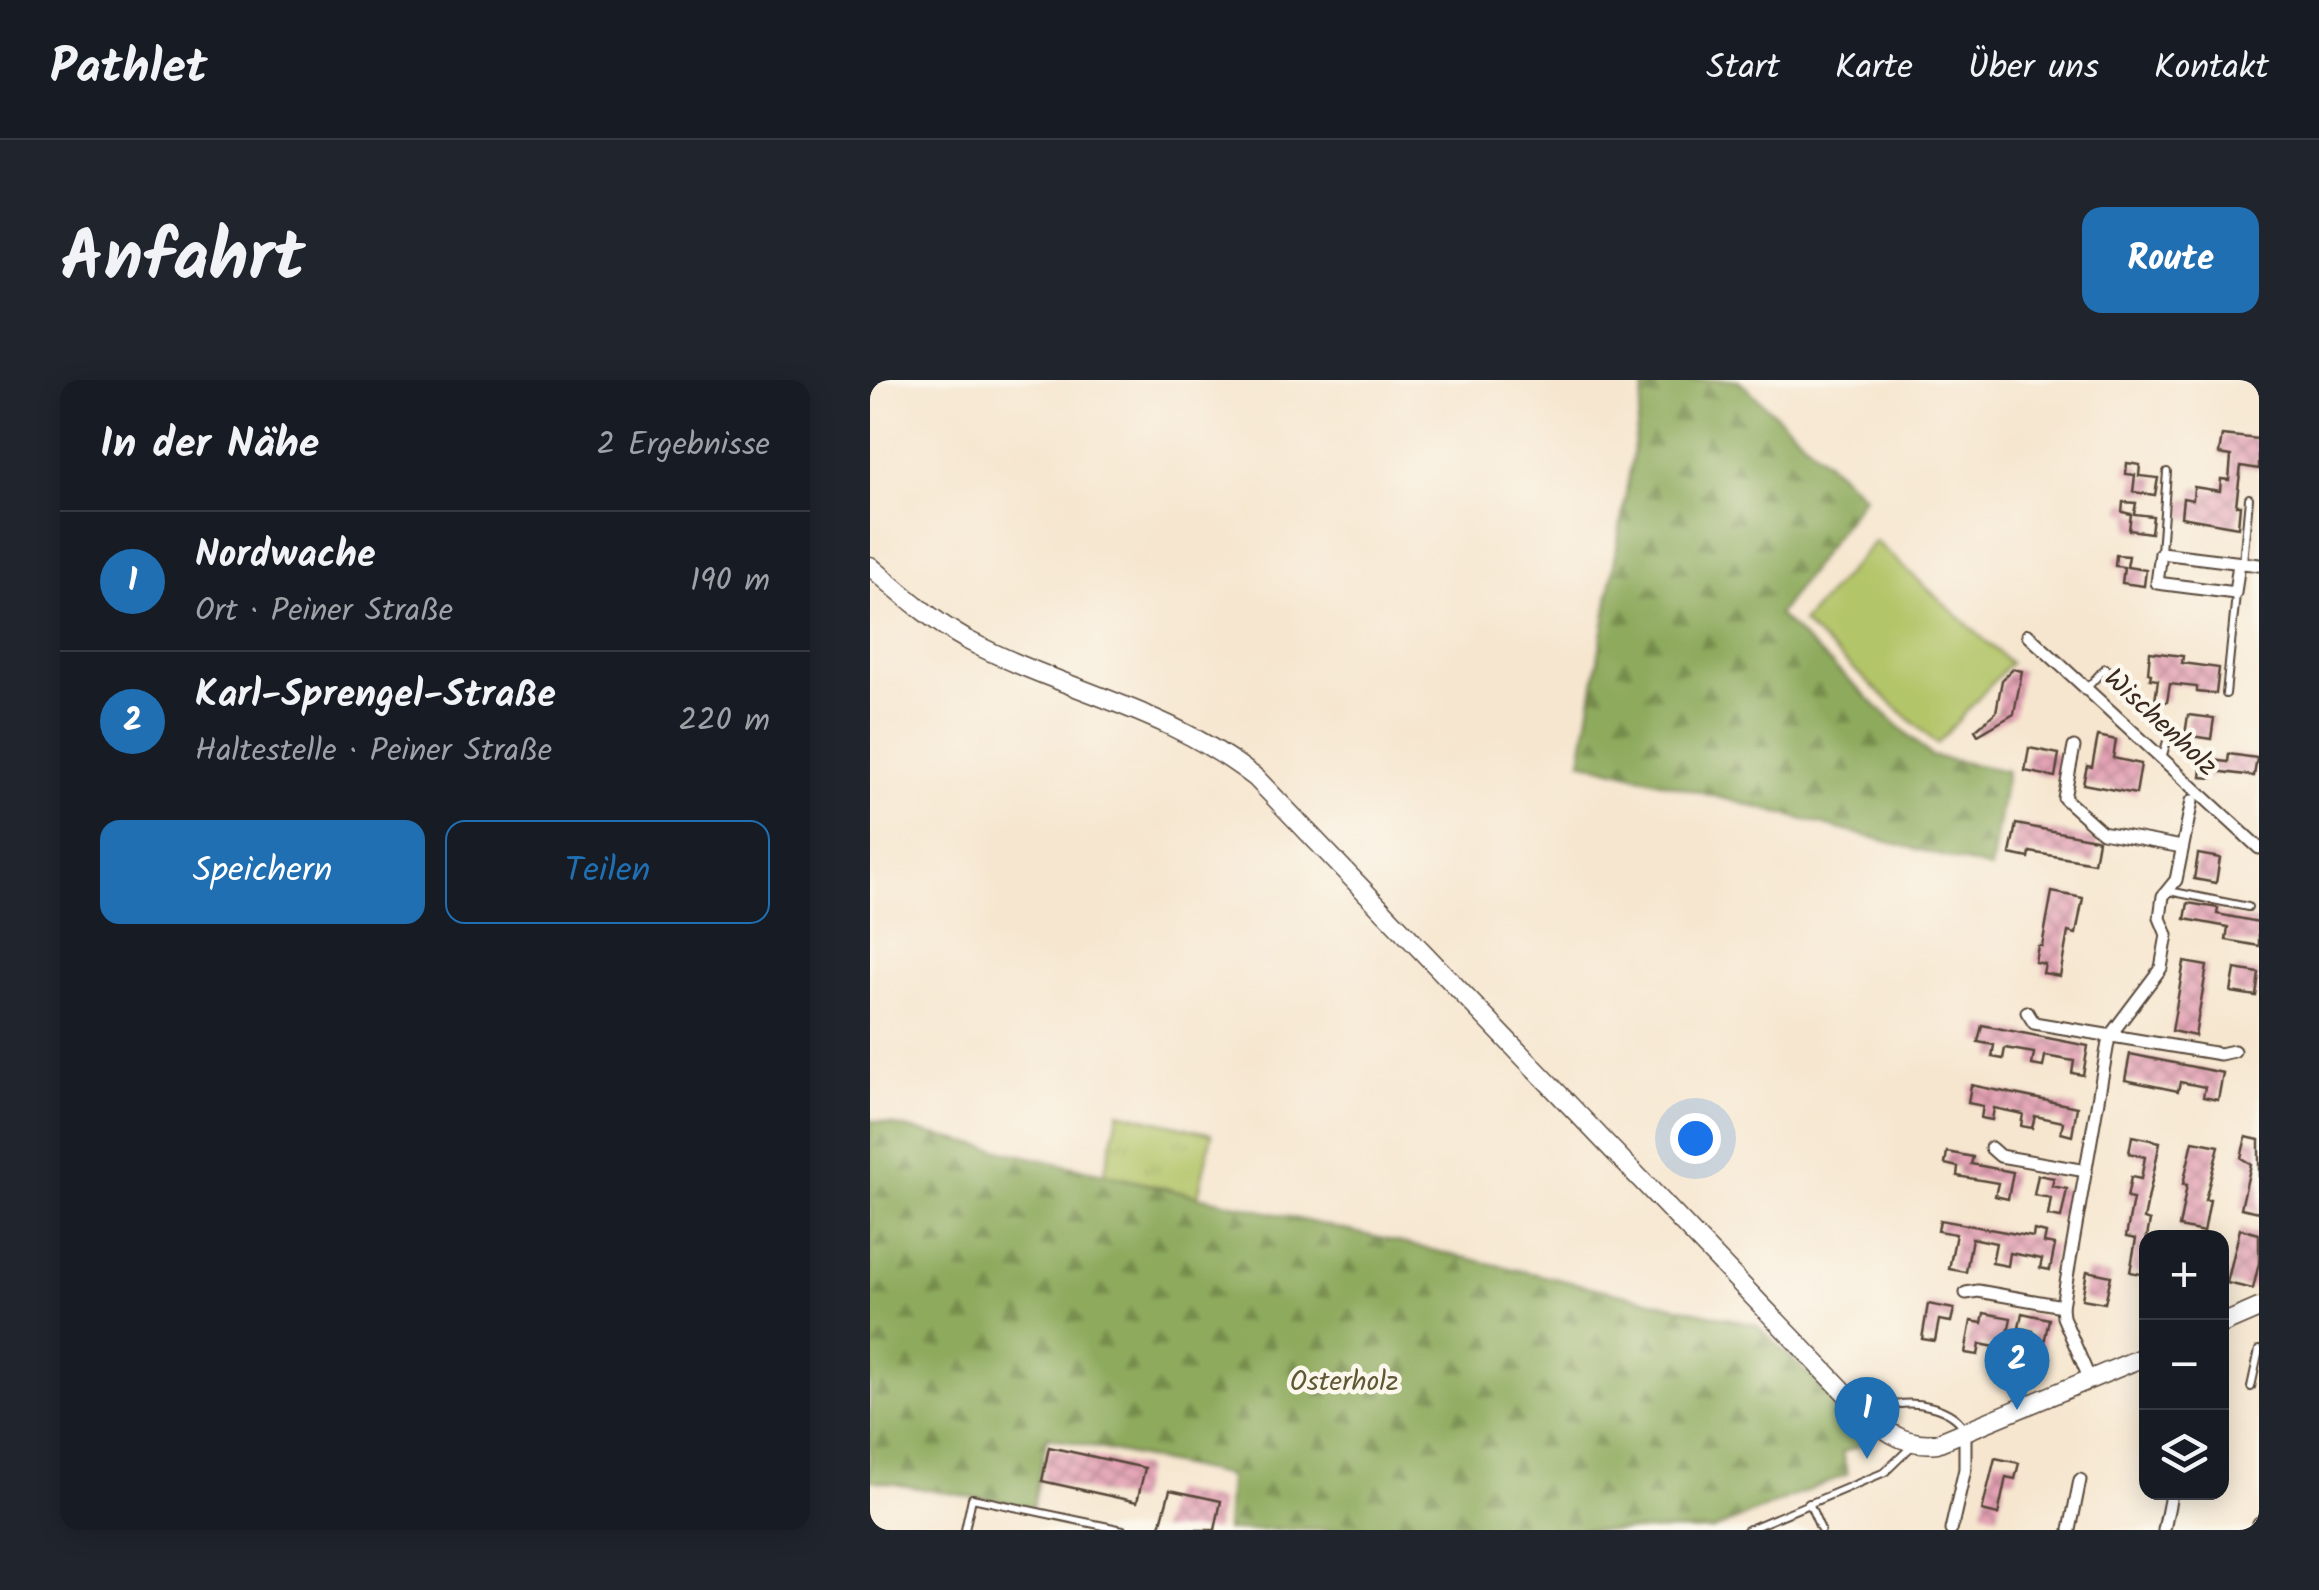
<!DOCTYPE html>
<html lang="de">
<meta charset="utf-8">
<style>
:root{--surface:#171b24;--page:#20242c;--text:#f1f3f6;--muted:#9ea1a6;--line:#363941;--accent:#1f6fb2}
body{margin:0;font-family:Kalam,sans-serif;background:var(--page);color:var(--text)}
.controls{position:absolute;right:30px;bottom:30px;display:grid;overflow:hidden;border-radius:20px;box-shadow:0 5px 25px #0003}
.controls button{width:90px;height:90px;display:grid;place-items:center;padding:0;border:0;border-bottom:2px solid var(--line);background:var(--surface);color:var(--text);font:50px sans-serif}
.you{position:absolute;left:825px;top:758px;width:35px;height:35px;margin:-25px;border:8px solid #fff;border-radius:50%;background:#1a73e8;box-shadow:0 0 0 15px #1a73e833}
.badge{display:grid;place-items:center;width:65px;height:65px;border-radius:50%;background:var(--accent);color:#fff;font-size:32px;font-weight:700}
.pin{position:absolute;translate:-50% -82px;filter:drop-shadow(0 2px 5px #0008)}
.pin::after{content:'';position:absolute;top:52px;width:35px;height:30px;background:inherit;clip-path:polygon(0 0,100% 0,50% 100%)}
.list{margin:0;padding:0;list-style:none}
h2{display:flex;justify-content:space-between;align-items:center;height:130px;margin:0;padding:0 40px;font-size:42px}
h2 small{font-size:32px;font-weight:400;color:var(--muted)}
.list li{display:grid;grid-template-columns:65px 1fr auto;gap:30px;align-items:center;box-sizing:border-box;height:140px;padding:0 40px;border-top:2px solid var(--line)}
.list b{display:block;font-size:38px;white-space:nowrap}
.list p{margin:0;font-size:32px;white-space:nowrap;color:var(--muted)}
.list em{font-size:32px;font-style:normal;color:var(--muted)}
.actions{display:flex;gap:20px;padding:30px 40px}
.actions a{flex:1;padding:22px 0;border:2px solid var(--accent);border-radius:20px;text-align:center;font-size:35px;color:var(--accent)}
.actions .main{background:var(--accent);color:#fff}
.icon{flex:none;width:55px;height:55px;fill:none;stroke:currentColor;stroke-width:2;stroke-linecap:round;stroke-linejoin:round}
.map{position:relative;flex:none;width:1389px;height:1150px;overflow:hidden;border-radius:20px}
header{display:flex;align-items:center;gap:60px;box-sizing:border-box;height:140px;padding:0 50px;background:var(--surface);border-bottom:2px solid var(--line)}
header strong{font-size:48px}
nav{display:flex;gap:55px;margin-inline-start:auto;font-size:35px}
.intro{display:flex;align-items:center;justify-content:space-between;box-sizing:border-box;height:240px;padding:0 60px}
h1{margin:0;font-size:70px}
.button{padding:25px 45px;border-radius:20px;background:var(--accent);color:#fff;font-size:35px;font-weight:700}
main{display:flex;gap:60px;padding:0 60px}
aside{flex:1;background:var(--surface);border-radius:20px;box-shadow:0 5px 25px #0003}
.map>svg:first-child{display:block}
.grass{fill:url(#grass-tufts);stroke:#777844;stroke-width:2.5}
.forest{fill:url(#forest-firs);stroke:#646a3e;stroke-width:2.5}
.pitch{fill:#b3c569;stroke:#777844;stroke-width:2.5}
.building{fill:url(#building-cross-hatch)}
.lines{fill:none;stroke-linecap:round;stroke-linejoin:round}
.service-casing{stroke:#574639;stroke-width:10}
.minor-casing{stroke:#574639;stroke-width:15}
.secondary-casing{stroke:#574639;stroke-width:21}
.service{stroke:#fff;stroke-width:6}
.minor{stroke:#fff;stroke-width:11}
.secondary{stroke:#fff;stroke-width:18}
.labels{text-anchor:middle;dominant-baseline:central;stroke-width:9;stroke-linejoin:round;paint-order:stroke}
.street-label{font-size:28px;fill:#3b2a1e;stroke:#fbf7ec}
.park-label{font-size:28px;fill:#5f5834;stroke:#fbf7ec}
</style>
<header>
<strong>Pathlet</strong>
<nav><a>Start</a><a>Karte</a><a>Über uns</a><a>Kontakt</a></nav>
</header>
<div class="intro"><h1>Anfahrt</h1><a class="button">Route</a></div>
<main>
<aside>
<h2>In der Nähe<small>2 Ergebnisse</small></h2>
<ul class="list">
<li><span class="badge">1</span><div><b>Nordwache</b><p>Ort · Peiner Straße</p></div><em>190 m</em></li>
<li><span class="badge">2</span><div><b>Karl-Sprengel-Straße</b><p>Haltestelle · Peiner Straße</p></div><em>220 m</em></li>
</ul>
<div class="actions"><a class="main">Speichern</a><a>Teilen</a></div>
</aside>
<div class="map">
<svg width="1389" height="1150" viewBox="0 0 1389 1150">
<defs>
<pattern id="grass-tufts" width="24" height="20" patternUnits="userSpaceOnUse" patternTransform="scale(2.5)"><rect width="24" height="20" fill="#b3c569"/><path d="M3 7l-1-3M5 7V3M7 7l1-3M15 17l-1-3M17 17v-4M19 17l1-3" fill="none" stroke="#9ba95b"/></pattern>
<pattern id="forest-firs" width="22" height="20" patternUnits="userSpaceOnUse" patternTransform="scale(2.5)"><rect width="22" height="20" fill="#8eaa5d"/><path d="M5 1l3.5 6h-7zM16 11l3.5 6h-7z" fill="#758b4c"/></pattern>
<pattern id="building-cross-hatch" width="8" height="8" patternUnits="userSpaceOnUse" patternTransform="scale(2.5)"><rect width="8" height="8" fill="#e3a1b4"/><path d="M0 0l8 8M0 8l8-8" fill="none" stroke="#b98392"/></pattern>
</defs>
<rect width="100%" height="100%" fill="#fbf7ec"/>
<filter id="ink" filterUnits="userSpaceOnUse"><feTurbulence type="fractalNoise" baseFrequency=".01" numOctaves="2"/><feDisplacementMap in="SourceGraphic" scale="20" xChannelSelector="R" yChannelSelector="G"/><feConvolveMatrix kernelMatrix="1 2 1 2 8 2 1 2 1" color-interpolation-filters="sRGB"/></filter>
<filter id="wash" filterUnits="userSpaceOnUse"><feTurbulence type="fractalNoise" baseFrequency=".0048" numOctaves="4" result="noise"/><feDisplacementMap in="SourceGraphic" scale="40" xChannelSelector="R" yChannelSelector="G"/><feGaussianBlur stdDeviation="2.25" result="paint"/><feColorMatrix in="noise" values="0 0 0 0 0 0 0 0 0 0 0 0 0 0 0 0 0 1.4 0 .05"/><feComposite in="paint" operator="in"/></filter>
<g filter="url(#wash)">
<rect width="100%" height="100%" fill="#f6e6cf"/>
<polygon class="grass" points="249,732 342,754 328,816 234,794"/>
<g class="forest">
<polygon points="775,0 868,0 994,116 908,235 1061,376 1137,391 1121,489 711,381"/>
<polygon points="0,740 886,945 981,1034 999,1061 972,1073 978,1094 842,1150 356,1150 359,1096 177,1057 163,1127 0,1100"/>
</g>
<polygon class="pitch" points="1005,161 1140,283 1067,364 932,243"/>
<g id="blocks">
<g class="building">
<polygon points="1352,55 1389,59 1389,89 1371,86 1366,125 1370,125 1368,147 1311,137 1313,118 1323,120 1324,107 1350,111 1351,99 1359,100 1361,76 1349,74"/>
<polygon points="1257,83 1270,85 1269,96 1288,98 1285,115 1263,112 1265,95 1256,94"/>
<polygon points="1253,122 1266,123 1264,134 1283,136 1281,153 1259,150 1261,134 1252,132"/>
<polygon points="1246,175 1259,176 1257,187 1276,190 1274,206 1252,203 1254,187 1245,186"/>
<polygon points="1280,272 1313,276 1312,283 1349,288 1346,314 1327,312 1327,307 1300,304 1297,322 1285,321 1288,300 1280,299 1281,294 1278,293"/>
<polygon points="1143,289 1152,291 1144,334 1108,355 1105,350 1126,332 1132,300"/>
<polygon points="1318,335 1344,338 1341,359 1315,355"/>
<polygon points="1228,356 1246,360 1243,378 1271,384 1266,414 1213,404 1217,386 1222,387"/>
<polygon points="1159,368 1189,374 1185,397 1155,391"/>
<polygon points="1359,374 1387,378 1384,396 1344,391 1343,398 1331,397 1333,379 1358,382"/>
<polygon points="1146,444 1225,459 1228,460 1224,483 1160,472 1159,478 1140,474"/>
<polygon points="1328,474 1350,478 1346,503 1324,499"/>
<polygon points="1182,512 1213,518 1206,554 1198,552 1190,596 1173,593 1175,584 1165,582 1168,566 1172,566"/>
<polygon points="1318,523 1348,528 1347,534 1389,542 1389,566 1356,560 1358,547 1315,539"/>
<polygon points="1314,582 1337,586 1325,656 1302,651"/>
<polygon points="1365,589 1389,593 1386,616 1361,612"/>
<polygon points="1112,645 1218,666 1213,695 1202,693 1204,681 1175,676 1173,687 1162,685 1164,673 1135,668 1133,679 1122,677 1124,665 1108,662"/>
<polygon points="1260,674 1353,693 1348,720 1333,717 1335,707 1310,702 1308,711 1255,700"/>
<polygon points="1101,705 1207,727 1202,756 1191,753 1193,742 1165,736 1162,748 1151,746 1153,734 1124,728 1122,740 1111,738 1113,726 1098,723"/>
<polygon points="1262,756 1290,762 1274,839 1280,841 1273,877 1276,877 1276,895 1260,892 1266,859 1256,857 1263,819 1257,818 1261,797 1271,799 1275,777 1259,773"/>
<polygon points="1376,757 1389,760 1389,832 1371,828 1381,784 1371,778"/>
<polygon points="1323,761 1349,766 1335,820 1340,820 1334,852 1309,847 1317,805 1313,804"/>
<polygon points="1077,772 1103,777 1101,784 1143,792 1138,819 1125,816 1128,803 1087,796 1088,787 1075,784"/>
<polygon points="1168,795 1184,798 1182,806 1197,809 1191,838 1178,836 1181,818 1164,815"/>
<polygon points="1070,840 1163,857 1164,850 1176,853 1174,863 1185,865 1180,890 1170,888 1172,879 1140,873 1138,886 1122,883 1126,863 1102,858 1096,892 1079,889 1086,854 1068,851"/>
<polygon points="1370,849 1389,854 1389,883 1383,909 1357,903"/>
<polygon points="1217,891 1241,896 1235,923 1212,919"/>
<polygon points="1058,924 1084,929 1081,942 1069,940 1065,961 1052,959"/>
<polygon points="1114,933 1141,938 1135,969 1110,964 1108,975 1095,973 1101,941 1112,943"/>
<polygon points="1152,933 1179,939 1173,968 1160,965 1163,951 1149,948"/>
<polygon points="179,1067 275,1088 267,1122 172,1101"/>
<polygon points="1125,1078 1149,1083 1145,1099 1136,1097 1128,1135 1112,1131"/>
<polygon points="300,1110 351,1121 345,1150 289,1150"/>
</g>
</g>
</g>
<g filter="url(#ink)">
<use href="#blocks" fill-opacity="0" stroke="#574639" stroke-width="2.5"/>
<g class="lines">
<defs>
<g id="service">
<polyline points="1291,172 1297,92"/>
<polyline points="1373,182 1379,118"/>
<polyline points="1217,308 1235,288 1301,348 1292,378"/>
<polyline points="1356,314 1366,214"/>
<polyline points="1299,511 1378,527"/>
<polyline points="1381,1007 1389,970"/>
<path d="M1013,1046L1019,1027C1041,1018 1085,1027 1095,1051"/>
<polyline points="939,1123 951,1150"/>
<polyline points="95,1150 102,1118 253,1150"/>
<polyline points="877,1150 1015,1092 1043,1065"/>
</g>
<g id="minor">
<polyline points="1369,183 1365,213 1287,203 1291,173 1389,185"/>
<polyline points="1158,255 1389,468"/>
<polyline points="1204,367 1194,418 1232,452 1312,467"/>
<polyline points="1157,632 1164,643 1350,674 1364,671"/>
<polyline points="1121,768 1130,776 1216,791"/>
<polyline points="1096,913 1108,911 1192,926"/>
<polyline points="1220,1000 1193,937 1192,926 1239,657 1291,588 1297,555 1290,538 1293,516 1306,500 1322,421"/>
<polyline points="1081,1150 1095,1089 1095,1052"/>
<polyline points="1200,1150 1210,1100"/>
<polyline points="1294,1150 1300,1120"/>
<polyline points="1387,1150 1389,1143"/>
</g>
<g id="secondary">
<path d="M0,186C31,213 61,240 97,260C194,311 297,328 386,398L987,1025C1011,1048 1031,1067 1067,1063L1276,976"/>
<polyline points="1352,944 1389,928"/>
</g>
</defs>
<use href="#service" class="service-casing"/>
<use href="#minor" class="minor-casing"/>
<use href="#secondary" class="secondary-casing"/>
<use href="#service" class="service"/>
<use href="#minor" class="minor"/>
<use href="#secondary" class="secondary"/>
</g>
</g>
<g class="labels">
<g class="street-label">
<text transform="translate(1290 343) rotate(43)">Wischenholz</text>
</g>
<g class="park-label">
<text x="474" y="1002">Osterholz</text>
</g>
</g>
</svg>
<div class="controls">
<button>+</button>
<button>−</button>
<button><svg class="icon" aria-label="layers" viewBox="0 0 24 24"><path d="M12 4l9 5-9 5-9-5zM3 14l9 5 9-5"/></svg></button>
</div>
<div class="you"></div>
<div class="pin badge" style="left:997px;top:1079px">1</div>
<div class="pin badge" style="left:1147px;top:1030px">2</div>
</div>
</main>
